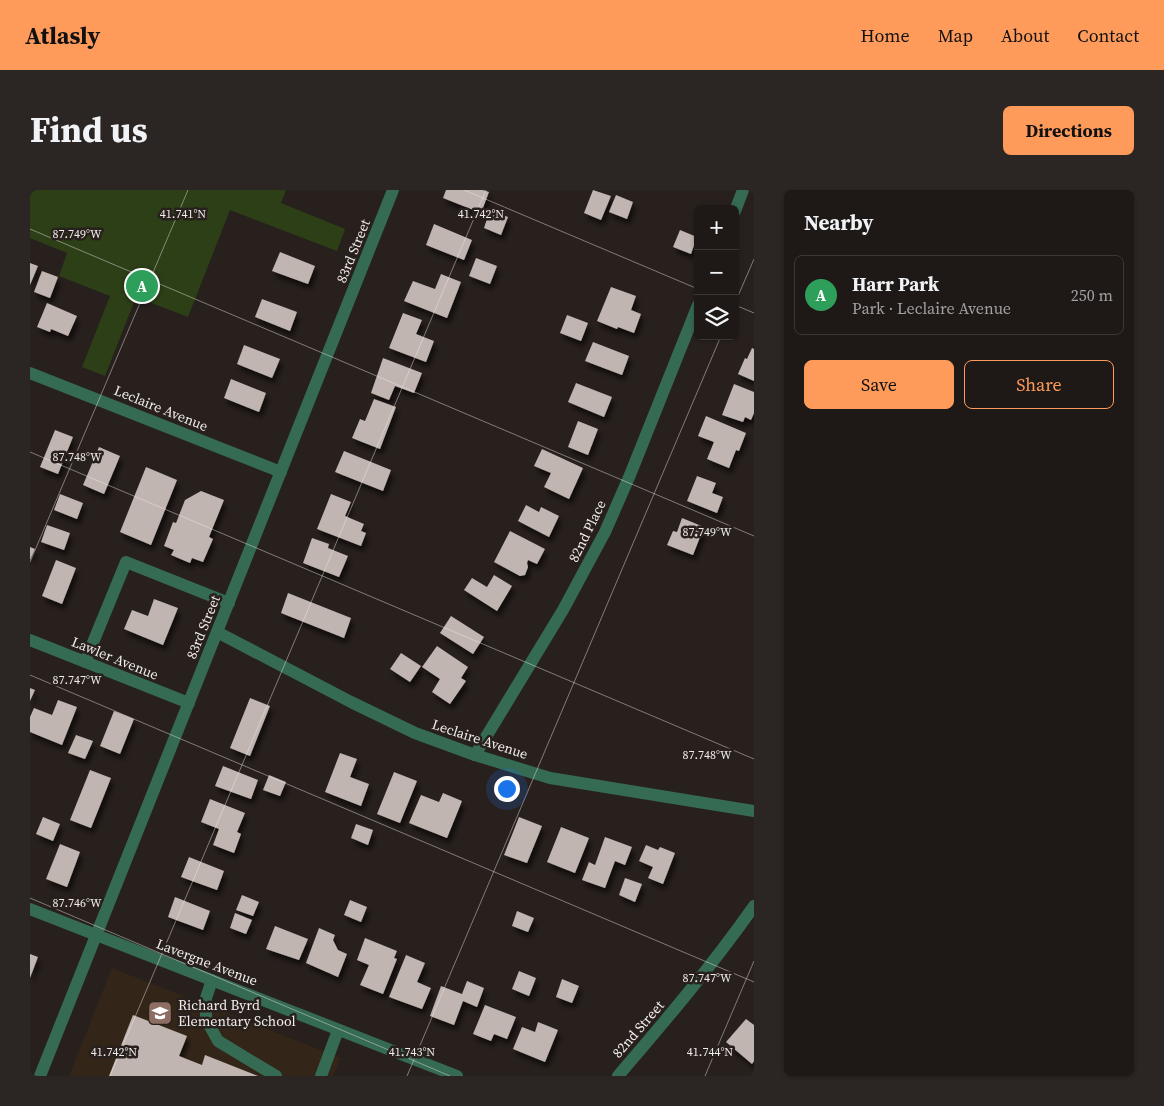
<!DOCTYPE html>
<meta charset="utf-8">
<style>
:root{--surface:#1e1816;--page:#2b2523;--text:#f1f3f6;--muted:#a1a0a1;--line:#3c3735;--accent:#ff9b5a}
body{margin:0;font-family:"Source Serif 4",serif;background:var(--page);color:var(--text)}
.controls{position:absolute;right:15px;top:15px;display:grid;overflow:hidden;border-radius:8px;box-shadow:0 1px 4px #0004}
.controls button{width:45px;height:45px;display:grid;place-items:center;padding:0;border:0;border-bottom:1px solid var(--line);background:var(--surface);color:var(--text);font:25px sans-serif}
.you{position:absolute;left:476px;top:598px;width:18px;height:18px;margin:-12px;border:4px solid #fff;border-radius:50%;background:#1a73e8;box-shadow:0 0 0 8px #1a73e833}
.badge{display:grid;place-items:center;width:32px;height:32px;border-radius:50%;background:var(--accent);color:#fff;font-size:16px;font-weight:700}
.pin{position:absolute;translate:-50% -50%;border:2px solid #fff;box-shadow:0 1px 5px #0006}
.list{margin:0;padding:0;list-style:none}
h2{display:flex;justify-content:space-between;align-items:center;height:65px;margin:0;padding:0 20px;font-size:21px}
h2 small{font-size:16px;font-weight:400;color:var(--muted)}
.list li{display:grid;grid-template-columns:32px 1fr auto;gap:15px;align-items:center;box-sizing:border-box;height:80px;margin:0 10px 10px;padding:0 10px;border:1px solid var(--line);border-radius:8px}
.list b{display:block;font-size:19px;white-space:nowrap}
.list p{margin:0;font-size:16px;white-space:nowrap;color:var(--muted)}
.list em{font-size:16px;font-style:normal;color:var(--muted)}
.actions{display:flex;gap:10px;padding:15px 20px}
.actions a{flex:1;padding:11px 0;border:1px solid var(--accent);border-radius:8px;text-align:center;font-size:18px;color:var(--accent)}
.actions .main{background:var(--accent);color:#111}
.icon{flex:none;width:28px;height:28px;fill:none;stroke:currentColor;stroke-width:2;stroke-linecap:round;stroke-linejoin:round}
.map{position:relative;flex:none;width:724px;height:886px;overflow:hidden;border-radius:8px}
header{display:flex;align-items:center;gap:30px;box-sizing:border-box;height:70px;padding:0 25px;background:var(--accent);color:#111}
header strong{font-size:24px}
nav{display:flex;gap:28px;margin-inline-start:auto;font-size:18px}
.intro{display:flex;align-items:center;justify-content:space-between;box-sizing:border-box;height:120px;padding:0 30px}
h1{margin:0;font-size:35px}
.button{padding:12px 22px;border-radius:8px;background:var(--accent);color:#111;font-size:18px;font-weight:700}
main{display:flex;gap:30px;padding:0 30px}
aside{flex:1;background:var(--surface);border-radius:8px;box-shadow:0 1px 4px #0004}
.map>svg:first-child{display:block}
.education{fill:#332619}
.green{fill:#2d3f17}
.building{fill:#c0b5b0;filter:url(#shadow)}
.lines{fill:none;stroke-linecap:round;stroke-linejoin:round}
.minor{stroke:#356a53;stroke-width:12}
.ticks{fill:none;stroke:#f2ecea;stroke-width:1;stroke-opacity:0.45}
.labels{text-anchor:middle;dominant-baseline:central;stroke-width:5;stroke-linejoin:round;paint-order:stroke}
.street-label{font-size:14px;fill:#f2ecea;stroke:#28201d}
.poi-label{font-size:14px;fill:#f2ecea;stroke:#28201d;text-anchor:start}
.ticks-label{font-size:12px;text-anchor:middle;fill:#f2ecea;stroke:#28201d;stroke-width:5;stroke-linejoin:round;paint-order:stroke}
</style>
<header>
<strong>Atlasly</strong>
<nav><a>Home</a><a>Map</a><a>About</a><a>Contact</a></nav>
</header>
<div class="intro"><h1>Find us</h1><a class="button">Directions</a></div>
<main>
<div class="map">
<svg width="724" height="886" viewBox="0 0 724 886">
<defs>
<filter id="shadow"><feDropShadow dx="3" dy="5.5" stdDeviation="2.5" flood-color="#0009"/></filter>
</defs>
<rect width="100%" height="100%" fill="#28201d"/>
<polygon class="education" points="82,778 311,868 303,886 39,886"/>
<polygon class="green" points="0,0 256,0 251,13 315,39 307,61 200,20 158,127 106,107 75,186 52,177 80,106 29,86 37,63 0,48"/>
<g class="building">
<polygon points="416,0 453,0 459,2 451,23 413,8"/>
<polygon points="563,0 581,6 571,30 554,23"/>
<polygon points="586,5 603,12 597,29 579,22"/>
<polygon points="460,20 478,27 471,45 454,38"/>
<polygon points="404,34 442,50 434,70 396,55"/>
<polygon points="650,40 667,47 661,64 643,57"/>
<polygon points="250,62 285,76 278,94 242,81"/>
<polygon points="446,68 467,76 460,94 439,86"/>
<polygon points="0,73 8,76 0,95"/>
<polygon points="12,81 28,87 20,108 4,102"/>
<polygon points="411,84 431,92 417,128 374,111 383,91 405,99"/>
<polygon points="581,97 606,106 601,120 611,124 604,143 588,137 587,139 567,131"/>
<polygon points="232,109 267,122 260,141 225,127"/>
<polygon points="17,113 47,126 38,146 21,139 20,142 7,137"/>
<polygon points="373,123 392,130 386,144 404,151 396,172 359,158"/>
<polygon points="537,125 558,133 551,151 530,143"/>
<polygon points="563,152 599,166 592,185 555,171"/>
<polygon points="214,155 250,169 242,188 207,174"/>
<polygon points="722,158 724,159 724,191 708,184 715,168 717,169"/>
<polygon points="353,168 392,183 384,203 365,196 359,210 341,203"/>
<polygon points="201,189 236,203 229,222 194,208"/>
<polygon points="546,193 582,207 574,227 538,212"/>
<polygon points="704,194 724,202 724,223 721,230 715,227 713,232 692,225"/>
<polygon points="344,209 366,217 350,259 322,248 330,229 335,231"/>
<polygon points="676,226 716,243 709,261 706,260 699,278 677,269 684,252 668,246"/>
<polygon points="548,231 568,239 558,265 538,257"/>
<polygon points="25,240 43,247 28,284 10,277"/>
<polygon points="69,257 90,266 74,304 53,295"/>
<polygon points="512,259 553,278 539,309 514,297 521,283 504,276"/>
<polygon points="314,261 361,280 353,301 305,282"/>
<polygon points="116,277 147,290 121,355 90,342"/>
<polygon points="667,286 686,293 682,303 693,307 687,323 657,311"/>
<polygon points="171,301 194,310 179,347 183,349 173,372 162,368 160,373 141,365 144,360 134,356 143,332 146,333 155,310"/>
<polygon points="30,304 53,313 47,329 24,320"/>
<polygon points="301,304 321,312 315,326 334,334 331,341 336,343 331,356 287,339"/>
<polygon points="496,315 509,322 511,317 529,326 519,347 488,331"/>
<polygon points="652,328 674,337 663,365 637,355 643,341 647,342"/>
<polygon points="17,335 40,343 34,360 11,352"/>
<polygon points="480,341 515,359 507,374 498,370 497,373 498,377 495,385 490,386 464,372"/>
<polygon points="282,348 299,354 298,358 318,366 309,387 273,373"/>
<polygon points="0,357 5,359 0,370"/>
<polygon points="26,370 46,378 32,414 12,406"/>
<polygon points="464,385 482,396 467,421 434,400 442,388 457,397"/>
<polygon points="258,403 321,428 314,448 251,423"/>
<polygon points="124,409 148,418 133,455 94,439 102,420 118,426"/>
<polygon points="421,426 454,447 443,464 410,443"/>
<polygon points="407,456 438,477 431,488 436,491 420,514 402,502 410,489 392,477"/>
<polygon points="371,463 391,476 380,492 360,479"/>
<polygon points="0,498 5,500 0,511"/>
<polygon points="220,508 240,516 220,566 200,558"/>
<polygon points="28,510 47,517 32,555 0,542 0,527 4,518 22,525"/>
<polygon points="84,521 104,529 90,564 70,556"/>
<polygon points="46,545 63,551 55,569 38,563"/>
<polygon points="310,563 327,569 320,587 339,594 331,616 295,602"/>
<polygon points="193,576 228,590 221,609 185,596"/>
<polygon points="60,580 81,588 61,638 40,630"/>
<polygon points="364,582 387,591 370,633 347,624"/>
<polygon points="239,585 256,592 250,606 233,600"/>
<polygon points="413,603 432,611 417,648 379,633 391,605 409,612"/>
<polygon points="180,609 215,623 207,642 211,644 204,663 183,655 189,639 171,632"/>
<polygon points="13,627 30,634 23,651 6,644"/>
<polygon points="489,627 512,636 497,673 474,665"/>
<polygon points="326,634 343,640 338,655 321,648"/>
<polygon points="531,637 559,648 545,683 517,672"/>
<polygon points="575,647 602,657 595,675 585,671 575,698 552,690 559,672 565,675"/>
<polygon points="30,654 50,662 37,697 16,689"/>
<polygon points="616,655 628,660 630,657 645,663 633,694 618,688 623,677 609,671"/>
<polygon points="159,667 194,681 187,700 151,687"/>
<polygon points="595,688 612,694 605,712 589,705"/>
<polygon points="212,705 229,712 223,726 206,720"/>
<polygon points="145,707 180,721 173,740 138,727"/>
<polygon points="320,710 337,717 331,732 314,725"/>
<polygon points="487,721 504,728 498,742 482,736"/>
<polygon points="205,723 222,730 216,744 200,738"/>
<polygon points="245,736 278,749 269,770 236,759"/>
<polygon points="289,738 305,745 303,750 308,760 317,764 308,787 276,773"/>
<polygon points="335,748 367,761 364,768 367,769 353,804 330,795 339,775 327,770"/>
<polygon points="0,764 8,767 0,788"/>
<polygon points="376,765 395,773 387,792 401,798 392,819 359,807"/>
<polygon points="489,781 506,788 499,806 482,799"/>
<polygon points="532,789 549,796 542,813 526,807"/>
<polygon points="437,791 454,798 447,817 433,811 424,835 400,826 411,796 432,804"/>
<polygon points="455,815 486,827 477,849 464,844 461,851 443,844"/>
<polygon points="103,825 157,846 149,866 172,875 175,865 228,886 79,886"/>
<polygon points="716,829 724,835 724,871 722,874 696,852"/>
<polygon points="508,832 528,840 515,872 483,859 492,837 505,842"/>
</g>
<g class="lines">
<g class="minor">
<polyline points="705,21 713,0"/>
<polyline points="0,183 251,282"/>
<polyline points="187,442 321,512 385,543 445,565 520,588 724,621"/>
<polyline points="0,450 159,513"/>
<polyline points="55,472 96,372 199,413"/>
<polyline points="445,565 533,420 575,342 600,285 668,115"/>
<polyline points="0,719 427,886"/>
<polyline points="182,790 176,808 176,829 188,851 246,886"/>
<polyline points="10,886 363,0"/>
<polyline points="291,886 308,840"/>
<path d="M588,886C635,831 682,776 724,716"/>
</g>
</g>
<path class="ticks" d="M434,0L668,99M0,39L724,346M705,113L724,69M705,115L724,123M0,262L724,569M0,372L158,0M0,485L724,792M0,708L420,886M80,886L456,0M377,886L691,146M675,886L724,771"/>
<defs>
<symbol id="school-square" viewBox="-11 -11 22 22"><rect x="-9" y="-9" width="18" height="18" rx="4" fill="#8d6e63" stroke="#28201d"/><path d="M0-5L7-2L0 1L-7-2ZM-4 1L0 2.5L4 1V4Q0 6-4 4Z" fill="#fff"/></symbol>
</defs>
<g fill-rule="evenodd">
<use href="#school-square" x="116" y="809" width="28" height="28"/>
</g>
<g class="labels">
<g class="street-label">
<text transform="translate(323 61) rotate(-68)">83rd Street</text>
<text transform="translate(131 218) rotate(22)">Leclaire Avenue</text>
<text transform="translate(557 341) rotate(-64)">82nd Place</text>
<text transform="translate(173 437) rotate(-68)">83rd Street</text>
<text transform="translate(85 468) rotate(22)">Lawler Avenue</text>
<text transform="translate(450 549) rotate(18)">Leclaire Avenue</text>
<text transform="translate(177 772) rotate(21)">Lavergne Avenue</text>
<text transform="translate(608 839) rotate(-49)">82nd Street</text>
</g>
<g class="poi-label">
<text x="148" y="815">Richard Byrd<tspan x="148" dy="16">Elementary School</tspan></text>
</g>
</g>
<g class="ticks-label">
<text x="153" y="28">41.741°N</text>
<text x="451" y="28">41.742°N</text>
<text x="47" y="48">87.749°W</text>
<text x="47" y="271">87.748°W</text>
<text x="677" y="346">87.749°W</text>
<text x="47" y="494">87.747°W</text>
<text x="677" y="569">87.748°W</text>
<text x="47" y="717">87.746°W</text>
<text x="677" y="792">87.747°W</text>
<text x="84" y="866">41.742°N</text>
<text x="382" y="866">41.743°N</text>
<text x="680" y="866">41.744°N</text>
</g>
</svg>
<div class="controls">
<button>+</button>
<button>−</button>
<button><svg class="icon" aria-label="layers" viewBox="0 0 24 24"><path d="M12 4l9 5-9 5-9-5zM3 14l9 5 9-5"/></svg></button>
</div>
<div class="you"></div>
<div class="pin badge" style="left:112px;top:96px;background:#2e9e5b">A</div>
</div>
<aside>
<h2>Nearby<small></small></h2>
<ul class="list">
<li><span class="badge" style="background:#2e9e5b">A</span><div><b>Harr Park</b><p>Park · Leclaire Avenue</p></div><em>250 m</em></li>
</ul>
<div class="actions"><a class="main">Save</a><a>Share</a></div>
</aside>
</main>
